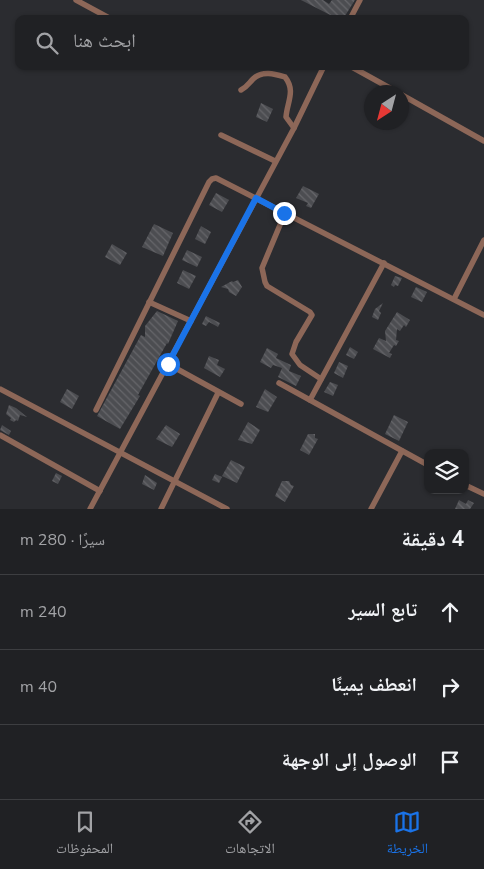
<!DOCTYPE html>
<html lang="ar">
<meta charset="utf-8">
<style>
:root{--surface:#202124;--page:#28292c;--text:#f1f3f6;--muted:#a2a3a6;--line:#3d3e41;--accent:#1a73e8}
body{margin:0;font-family:"Nunito Sans","Noto Naskh Arabic",sans-serif;background:var(--page);color:var(--text);direction:rtl}
.controls{position:absolute;right:15px;bottom:15px;display:grid;overflow:hidden;border-radius:10px;box-shadow:0 1px 4px #0004}
.controls button{width:45px;height:45px;display:grid;place-items:center;padding:0;border:0;border-bottom:1px solid var(--line);background:var(--surface);color:var(--text);font:25px sans-serif}
.compass{position:absolute;left:364px;top:85px;width:45px;height:45px;border-radius:50%;background:var(--surface);box-shadow:0 1px 4px #0004;rotate:216deg}
.stop{position:absolute;width:15px;height:15px;margin:-11px;border:4px solid #1a73e8;border-radius:50%;background:#fff}
.stop.end{background:#1a73e8;border-color:#fff;box-shadow:0 1px 5px #0008}
.list{margin:0;padding:0;list-style:none}
h2{display:flex;justify-content:space-between;align-items:center;height:65px;margin:0;padding:0 20px;font-size:21px}
h2 small{font-size:16px;font-weight:400;color:var(--muted)}
.list li{display:grid;grid-template-columns:32px 1fr auto;gap:15px;align-items:center;box-sizing:border-box;height:75px;padding:0 20px;border-top:1px solid var(--line)}
.list b{display:block;font-size:19px;white-space:nowrap}
.list em{font-size:16px;font-style:normal;color:var(--muted)}
.icon{flex:none;width:28px;height:28px;fill:none;stroke:currentColor;stroke-width:2;stroke-linecap:round;stroke-linejoin:round}
.map{position:relative;flex:none;width:484px;height:509px;overflow:hidden;direction:ltr}
.search{position:absolute;background:var(--surface);box-shadow:0 1px 4px #0004;left:15px;right:15px;top:15px;height:55px;display:flex;align-items:center;gap:12px;box-sizing:border-box;padding:0 18px;border-radius:10px;color:var(--muted);font-size:19px}
.sheet{height:290px;background:var(--surface)}
nav{display:flex;justify-content:space-around;align-items:center;box-sizing:border-box;height:70px;border-top:1px solid var(--line);background:var(--surface);font-size:14px;color:var(--muted)}
nav a{display:grid;justify-items:center;gap:2px}
nav .on{color:var(--accent)}
.map>svg:first-child{display:block}
.building{fill:url(#building-back-hatch)}
.lines{fill:none;stroke-linecap:round;stroke-linejoin:round}
.minor{stroke:#8d6758;stroke-width:5.5}
.route{stroke:#1a73e8;stroke-width:6}
</style>
<div class="map">
<svg width="484" height="509" viewBox="0 0 484 509">
<defs>
<pattern id="building-back-hatch" width="6" height="6" patternUnits="userSpaceOnUse" patternTransform="scale(1.25)"><rect width="6" height="6" fill="#4c4d51"/><path d="M-1 5l2 2M0 0l6 6M5-1l2 2" fill="none" stroke="#66666a"/></pattern>
</defs>
<rect width="100%" height="100%" fill="#2b2c30"/>
<g class="building">
<polygon points="301,0 323,0 329,4 332,0 355,0 343,19 338,19"/>
<polygon points="261,103 273,109 267,122 256,117"/>
<polygon points="303,186 319,194 311,208 306,206 308,203 296,198"/>
<polygon points="216,193 229,200 222,212 209,205"/>
<polygon points="154,224 173,233 163,256 142,247"/>
<polygon points="201,226 211,232 205,244 195,239"/>
<polygon points="112,244 127,253 120,265 105,257"/>
<polygon points="187,250 202,257 197,267 182,260"/>
<polygon points="183,270 196,276 189,289 177,283"/>
<polygon points="395,276 402,278 398,286 395,285 394,287 391,285"/>
<polygon points="238,280 242,287 236,296 229,292 228,289 221,287 232,281 233,282"/>
<polygon points="416,287 427,292 422,302 411,297"/>
<polygon points="383,303 379,311 381,313 378,320 372,317 375,309"/>
<polygon points="157,311 178,321 168,344 167,343 138,395 140,396 120,429 97,416 141,335 145,337 145,326"/>
<polygon points="397,312 410,320 406,327 404,325 400,331 397,329 396,340 399,341 396,346 394,345 389,353 392,354 390,358 373,349 379,338 386,341 385,331"/>
<polygon points="206,316 220,323 218,327 209,322 206,326 202,324"/>
<polygon points="350,347 358,352 354,359 346,355"/>
<polygon points="267,348 278,354 276,358 291,365 289,371 301,376 296,386 278,377 282,368 273,365 271,368 260,362"/>
<polygon points="209,356 219,360 217,365 225,369 220,377 204,368"/>
<polygon points="339,362 348,366 343,378 334,373"/>
<polygon points="330,382 338,385 333,396 324,392"/>
<polygon points="67,389 79,396 72,409 60,402"/>
<polygon points="265,389 277,397 268,412 256,407"/>
<polygon points="9,405 16,408 27,417 20,415 18,421 16,420 14,422 10,420 11,418 6,414"/>
<polygon points="394,415 408,422 399,441 385,434"/>
<polygon points="248,422 260,430 252,444 238,440"/>
<polygon points="2,425 11,431 9,435 0,430"/>
<polygon points="166,425 180,434 172,447 156,439"/>
<polygon points="308,434 315,434 315,438 318,439 309,455 300,450"/>
<polygon points="231,460 245,467 237,483 222,476"/>
<polygon points="56,473 62,476 58,484 52,481"/>
<polygon points="215,474 222,477 219,483 212,480"/>
<polygon points="145,475 157,483 154,490 142,484"/>
<polygon points="282,481 289,481 291,485 294,486 285,502 275,496"/>
<polygon points="459,500 466,504 468,500 474,503 470,509 455,509"/>
</g>
<g class="lines">
<g class="minor">
<polyline points="76,0 111,19"/>
<polyline points="350,19 360,0"/>
<polyline points="350,66 397,92"/>
<path d="M241,90C247,87 249,83 253,79C262,70 275,74 285,77C296,91 287,102 286,117L294,128"/>
<polyline points="402,95 484,141"/>
<polyline points="221,135 275,161"/>
<polyline points="285,213 262,268 265,282 267,286 310,312 312,315 296,342 292,354 300,365 321,379"/>
<polyline points="454,299 484,240"/>
<polyline points="149,302 191,321"/>
<polyline points="168,364 241,404"/>
<polyline points="279,383 428,465"/>
<polyline points="0,389 227,509"/>
<polyline points="310,400 384,263"/>
<polyline points="96,410 209,182 212,179 216,178 484,315"/>
<polyline points="0,435 100,491"/>
<polyline points="465,485 484,494"/>
<polyline points="90,509 294,128 324,66"/>
<polyline points="161,509 218,393"/>
<polyline points="371,509 402,451"/>
</g>
</g>
<g class="lines">
<polyline class="route" points="168,364 256,198 284,213"/>
</g>
</svg>
<div class="controls">
<button><svg class="icon" aria-label="layers" viewBox="0 0 24 24"><path d="M12 4l9 5-9 5-9-5zM3 14l9 5 9-5"/></svg></button>
</div>
<svg class="compass" viewBox="-18 -18 36 36"><path d="M0-13l5 13h-10z" fill="#e53935"/><path d="M0 13l5-13h-10z" fill="#a2a3a6"/></svg>
<div class="stop" style="left:168px;top:364px"></div>
<div class="stop end" style="left:284px;top:213px"></div>
<div class="search"><svg class="icon" aria-label="search" viewBox="0 0 24 24"><circle cx="10" cy="10" r="6"/><path d="M15 15l6 6"/></svg>ابحث هنا</div>
</div>
<section class="sheet">
<h2>4 دقيقة<small>سيرًا · 280 m</small></h2>
<ul class="list">
<li><svg class="icon" aria-label="ahead" viewBox="0 0 24 24"><path d="M12 20V5M6 11l6-6 6 6"/></svg><div><b>تابع السير</b></div><em>240 m</em></li>
<li><svg class="icon" aria-label="right" viewBox="0 0 24 24"><path d="M7 20v-9h11M14 6l5 5-5 5"/></svg><div><b>انعطف يمينًا</b></div><em>40 m</em></li>
<li><svg class="icon" aria-label="arrive" viewBox="0 0 24 24"><path d="M6 21V4h12l-3 4 3 4H6"/></svg><div><b>الوصول إلى الوجهة</b></div></li>
</ul>
</section>
<nav>
<a class="on"><svg class="icon" aria-label="map" viewBox="0 0 24 24"><path d="M3 6l6-2 6 2 6-2v14l-6 2-6-2-6 2zM9 4v14M15 6v14"/></svg>الخريطة</a>
<a><svg class="icon" aria-label="directions" viewBox="0 0 24 24"><path d="M12 3l9 9-9 9-9-9zM9 14v-3h6M13 9l2 2-2 2"/></svg>الاتجاهات</a>
<a><svg class="icon" aria-label="saved" viewBox="0 0 24 24"><path d="M7 4h10v16l-5-4-5 4z"/></svg>المحفوظات</a>
</nav>
